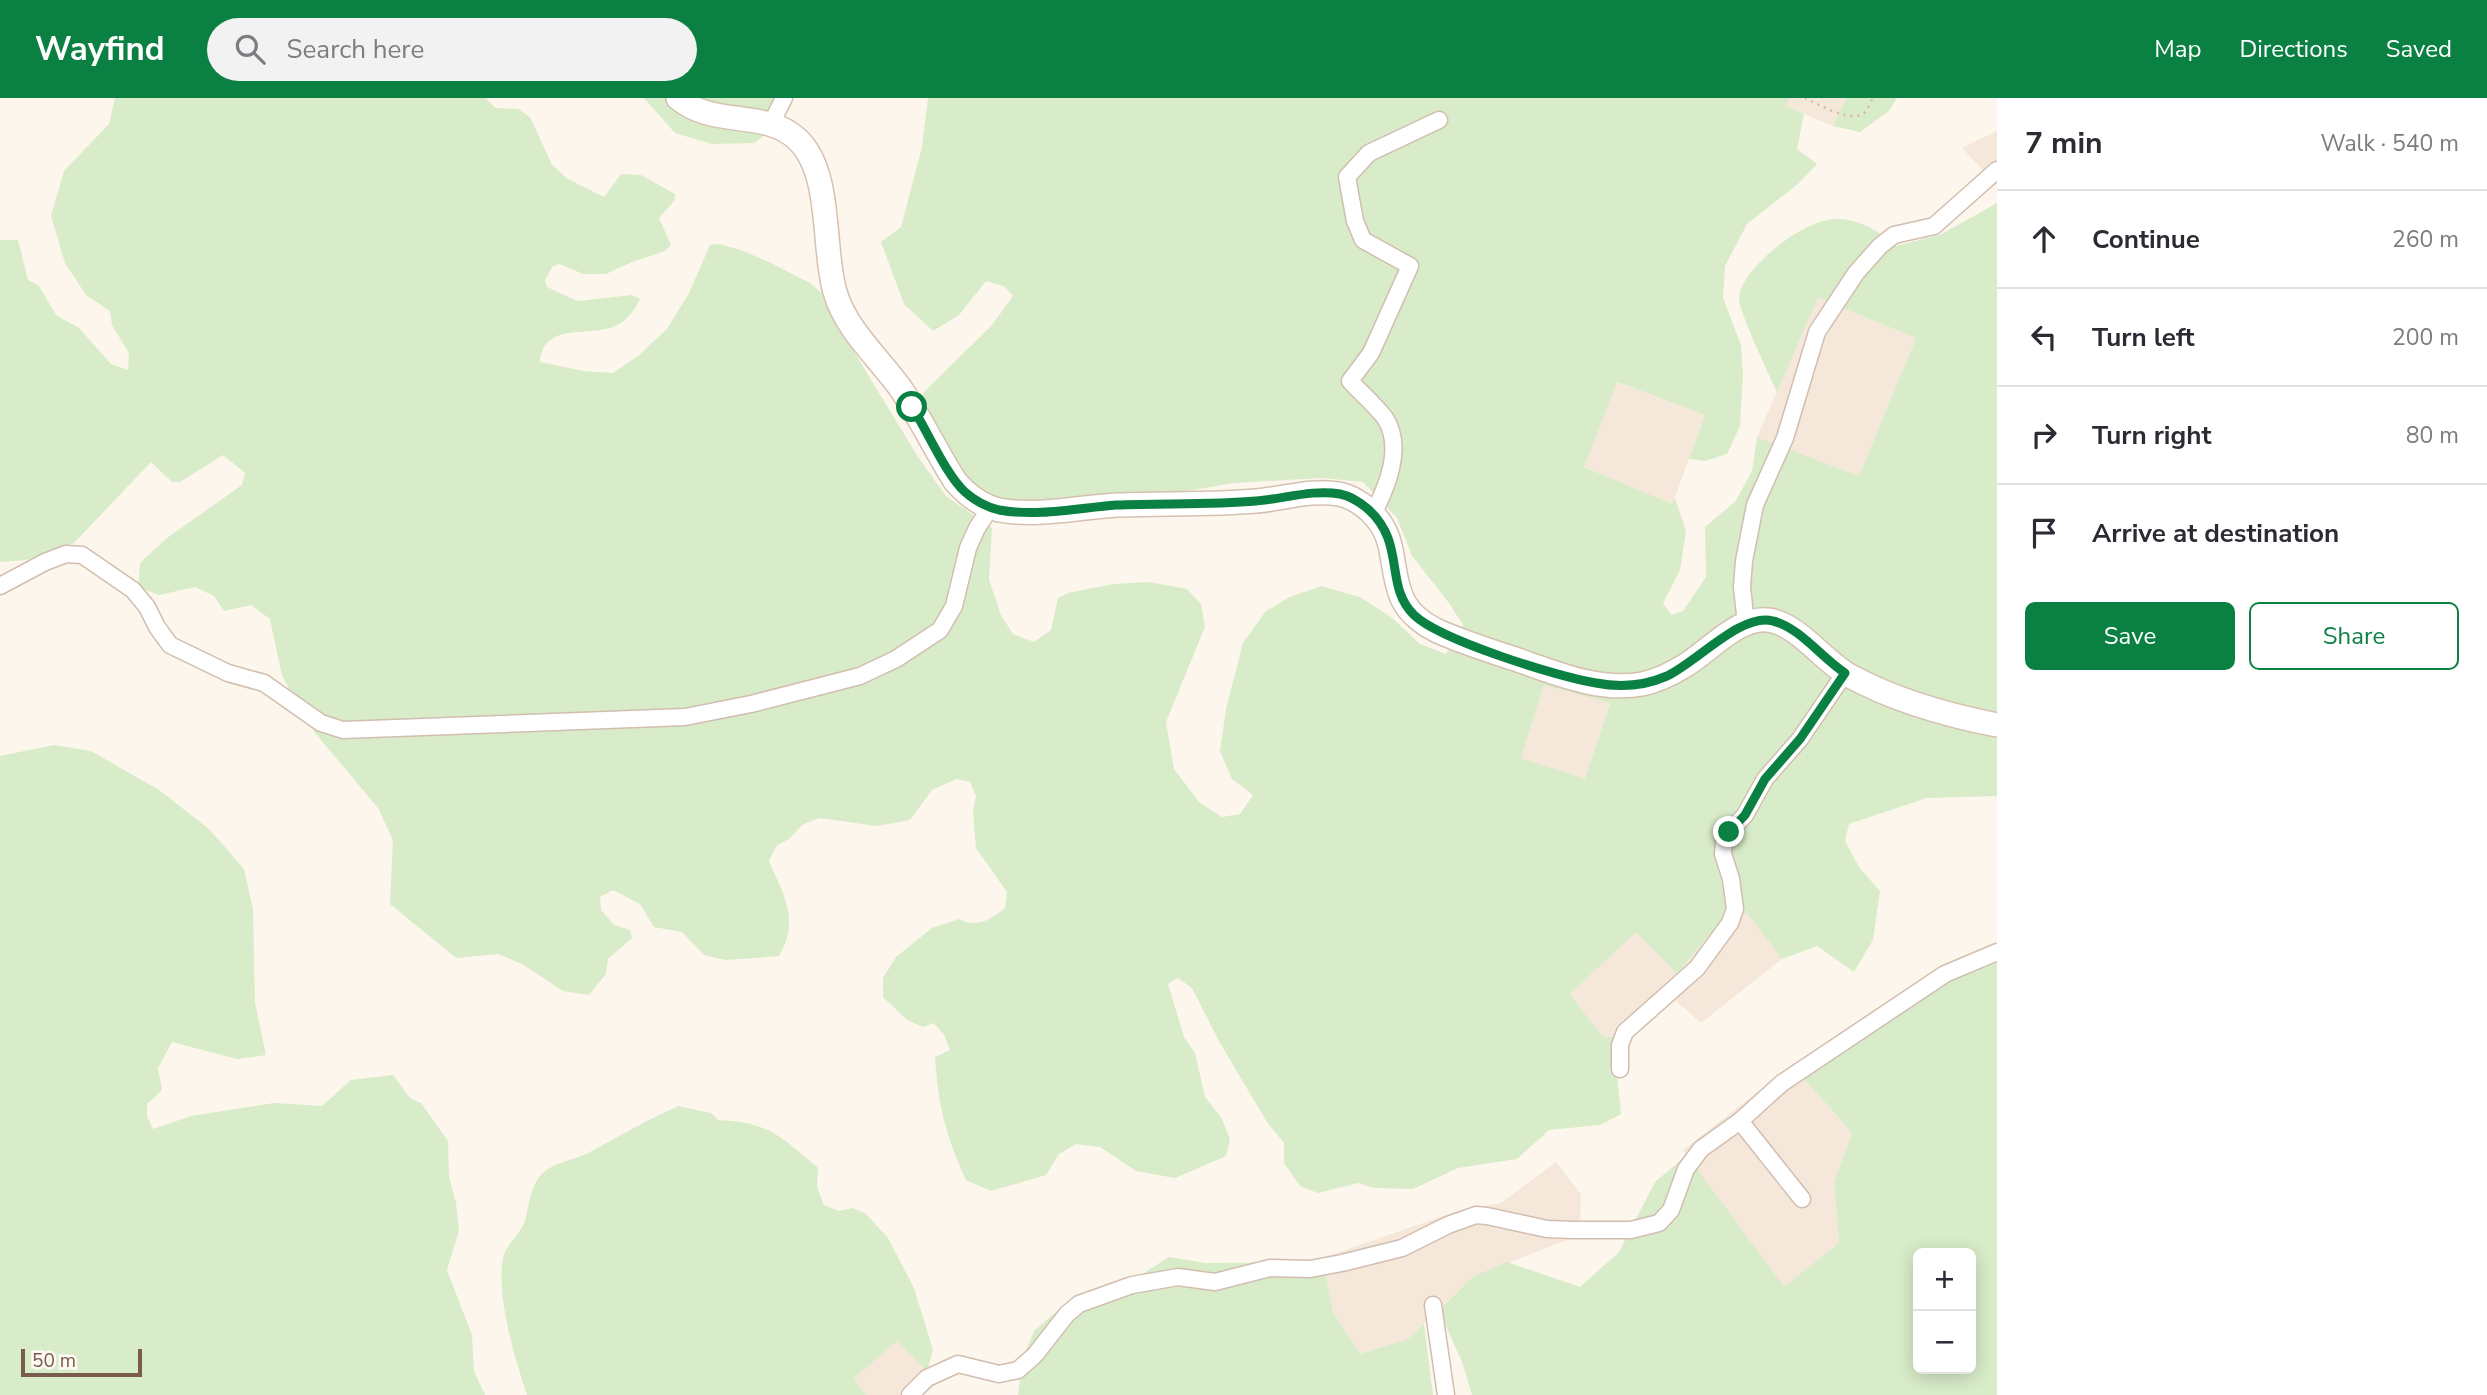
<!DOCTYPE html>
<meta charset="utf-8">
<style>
:root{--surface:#fff;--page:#f2f2f3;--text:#2b2b33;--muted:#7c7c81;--line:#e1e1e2;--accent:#0b8043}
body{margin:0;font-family:"Nunito Sans",sans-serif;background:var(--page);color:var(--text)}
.controls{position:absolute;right:21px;bottom:21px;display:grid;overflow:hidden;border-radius:10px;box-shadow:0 4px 18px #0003}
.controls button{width:63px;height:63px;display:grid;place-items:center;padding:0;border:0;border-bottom:2px solid var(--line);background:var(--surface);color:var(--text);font:35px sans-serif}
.scale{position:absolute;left:21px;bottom:18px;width:121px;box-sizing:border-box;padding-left:7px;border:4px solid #7a5c4d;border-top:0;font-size:19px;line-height:24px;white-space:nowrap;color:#7a5c4d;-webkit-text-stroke:5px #fffaf3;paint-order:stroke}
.stop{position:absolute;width:21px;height:21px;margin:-16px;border:5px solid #0b8043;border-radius:50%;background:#fff}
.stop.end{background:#0b8043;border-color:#fff;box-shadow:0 2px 7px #0008}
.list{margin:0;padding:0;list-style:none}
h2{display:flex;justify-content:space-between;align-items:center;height:91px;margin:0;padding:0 28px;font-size:30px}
h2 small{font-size:23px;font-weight:400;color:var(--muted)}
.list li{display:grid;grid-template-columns:46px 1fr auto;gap:21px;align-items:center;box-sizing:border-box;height:98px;padding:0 28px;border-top:2px solid var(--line)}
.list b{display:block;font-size:26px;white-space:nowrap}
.list em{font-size:23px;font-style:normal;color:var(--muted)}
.actions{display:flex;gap:14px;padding:21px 28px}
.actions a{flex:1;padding:16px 0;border:2px solid var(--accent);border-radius:10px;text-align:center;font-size:24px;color:var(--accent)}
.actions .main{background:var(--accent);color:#fff}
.icon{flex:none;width:38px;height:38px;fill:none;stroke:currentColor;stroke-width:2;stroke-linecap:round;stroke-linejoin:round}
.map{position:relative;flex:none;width:1997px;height:1297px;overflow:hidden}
header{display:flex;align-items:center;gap:42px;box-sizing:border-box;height:98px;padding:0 35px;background:var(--accent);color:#fff}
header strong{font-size:33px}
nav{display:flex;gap:38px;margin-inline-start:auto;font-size:24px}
.search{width:490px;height:63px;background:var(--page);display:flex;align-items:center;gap:18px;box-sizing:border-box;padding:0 24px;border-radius:38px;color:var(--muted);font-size:26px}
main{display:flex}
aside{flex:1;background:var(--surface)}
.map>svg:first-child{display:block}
.residential{fill:#f5e8da}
.green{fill:#d8ecc9;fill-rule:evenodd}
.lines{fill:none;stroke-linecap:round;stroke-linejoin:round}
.street-casing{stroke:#d1beb0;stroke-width:19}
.secondary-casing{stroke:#d6c0b0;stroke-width:26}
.path{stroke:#d9b8a5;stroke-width:2.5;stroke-dasharray:2 5;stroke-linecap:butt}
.street{stroke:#fff;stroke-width:16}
.secondary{stroke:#fff;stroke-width:23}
.route{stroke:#0b8043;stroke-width:9}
</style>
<header>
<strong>Wayfind</strong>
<div class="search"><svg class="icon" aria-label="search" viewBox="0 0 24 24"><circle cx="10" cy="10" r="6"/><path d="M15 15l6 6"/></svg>Search here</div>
<nav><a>Map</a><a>Directions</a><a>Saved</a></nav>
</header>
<main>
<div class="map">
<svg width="1997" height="1297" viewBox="0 0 1997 1297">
<rect width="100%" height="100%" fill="#fdf6ec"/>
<g class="residential">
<polygon points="1790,0 1846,0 1833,28 1785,8"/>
<polygon points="1997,33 1997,87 1962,50"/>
<polygon points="1818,200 1916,240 1859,378 1757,339"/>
<polygon points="1616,284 1705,317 1672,407 1584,369"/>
<polygon points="1544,587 1610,604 1585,682 1521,660"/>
<polygon points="1747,815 1782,861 1701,925 1674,901 1628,938 1603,939 1570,896 1636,833 1677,876 1723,820"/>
<polygon points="1792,967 1852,1035 1834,1084 1839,1145 1784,1190 1683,1052"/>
<polygon points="1556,1064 1581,1096 1580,1137 1472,1179 1408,1241 1360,1256 1333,1214 1322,1160 1455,1114 1501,1105"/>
<polygon points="897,1242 938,1284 924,1297 866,1297 854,1280"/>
</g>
<g class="green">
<path d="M115,0H486L495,10L518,11L530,19L552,67L568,81L604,99L621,76L641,77L675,96L674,103L659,120L671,147L665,153L632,164L606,176H583L560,166L553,168L545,182L547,189L577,203L632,197L640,201C635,212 625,225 613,229C586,239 544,224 540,264L583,273L613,275L638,258L667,231L689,195L710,147L719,146L741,152L769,164L810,185L824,197L844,237L918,359L946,398L992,430L989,482L1001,517L1013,536L1034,544L1051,532L1058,500L1068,495L1113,486L1149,484L1187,491L1201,506L1205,529L1166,624L1174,671L1199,704L1222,719L1240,716L1253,697L1232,681L1220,653L1226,611L1243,545L1266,513L1290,499L1321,488L1360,499L1391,519L1420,546L1446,556L1463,527L1449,505L1412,458L1397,420L1363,384L1322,380L1234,385L1157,398L1009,403L979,398L941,347L923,295L992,227L1013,198L1004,188L986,183L959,217L933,233L904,206L881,144L901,129L922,49L928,0H1790L1785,8L1804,16L1797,51L1817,66L1799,85L1747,126L1725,168L1723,200L1741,247L1743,276L1740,328L1727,356L1705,363L1689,361L1705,317L1617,284L1584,369L1672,406L1675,400L1686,433L1680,472L1663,505L1671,517L1683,513L1706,479L1705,429L1735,404L1752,373L1757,339L1859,378L1916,240L1818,200L1777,294C1770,279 1737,210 1739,199C1742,168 1809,118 1839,121C1862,122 1880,134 1896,148L1942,136L1997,105V698L1927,700L1849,726L1845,743L1859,769L1880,793L1873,842L1854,874L1817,848L1782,861L1747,815L1723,820L1677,876L1636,834L1570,896L1603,939H1613L1621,1016L1600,1027L1549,1032L1517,1061L1458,1070L1413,1091L1374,1090L1358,1085L1318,1095L1300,1088L1284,1065V1045L1267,1024L1220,945L1192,890L1178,880L1168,886L1184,939L1195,955L1205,999L1221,1019L1230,1041L1226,1058L1175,1080L1136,1073L1100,1049L1076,1046L1059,1056L1046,1077L991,1093L966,1082C946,1038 938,1008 935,959L950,952L944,937L934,925L923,929L907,922L883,899V880L896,859L932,830L959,821C978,830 990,822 1005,810L1007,794L976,750L973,714L976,698L970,684L956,681L932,692L910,722L877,728L819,720L802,727L789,741L777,747L769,763C784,797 800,823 779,858L726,862L704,857L682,834L654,829L640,806L613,792L600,799L601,812L614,827L630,832L632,840L608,861L606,876L589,897L563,893L524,867L498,856L456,860L390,806L393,742L378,710L315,635L282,578L270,521L251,507L224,513L214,498L195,489L159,497L138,489L140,465L167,440L242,387L245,375L223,357L180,384H172L151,364L74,445L26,462L0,464V142H18L28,182L39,188L56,217L79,230L111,266L128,272L129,255L112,227L110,213L86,197L65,165L51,118L64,73L109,26ZM1544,587L1610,605L1585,681L1521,660Z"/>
<polygon points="644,0 776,0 766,36 754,45 712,46 675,35"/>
<polygon points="1846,0 1897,0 1889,13 1860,34 1833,28"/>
<polygon points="54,647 91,653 159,692 209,731 244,771 253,811 255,905 266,957 237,961 172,944 158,970 162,992 147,1006 147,1018 153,1031 191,1018 274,1005 322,1008 351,982 393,977 410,1000 421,1005 448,1043 449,1078 456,1105 459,1133 447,1172 472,1237 474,1273 485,1297 0,1297 0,658"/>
<path d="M1997,860V1297H1472L1462,1264L1439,1212L1472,1179L1507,1164L1580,1189L1619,1154L1655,1084L1687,1057L1784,1189L1839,1145L1834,1084L1852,1035L1801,977L1941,881ZM1918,1155H1971V1271H1918Z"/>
<path d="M678,1008L711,1015L718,1022C769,1024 782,1039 818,1070L817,1089L824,1107L839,1113L852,1110L865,1115L888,1140L914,1190L933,1252L927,1273L897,1243L854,1280L866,1297H527C515,1261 496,1198 503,1160C506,1147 520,1136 525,1123C529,1109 530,1090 540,1078C552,1064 572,1063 588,1055C618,1039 647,1022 678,1008Z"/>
<polygon points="1169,1159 1205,1165 1323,1164 1333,1214 1360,1256 1408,1241 1424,1226 1433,1297 1018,1297 1022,1262 1034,1233 1058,1212 1098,1190 1144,1175"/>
</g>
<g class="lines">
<defs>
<g id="street">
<polyline points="771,26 784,0"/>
<path d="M1373,416C1387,389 1404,349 1385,320C1375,307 1361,295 1350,283L1371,255L1410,168L1363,142L1355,123L1347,79L1369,55L1439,22"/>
<polyline points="0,488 45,464 66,456 82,457 133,492 147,509 157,529 170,547 228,575 264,585 321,625 343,632 685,619 751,606 860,578 896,561 940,532 954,508 968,450 977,430 991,409"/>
<polyline points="1746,526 1742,489 1744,463 1755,407 1785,340 1817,234 1856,175 1880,148 1894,137 1934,128 1997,72"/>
<polyline points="1620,971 1620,947 1625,934 1697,870 1730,825 1735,811 1731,781 1723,756 1724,743 1729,734 1745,717 1765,681 1800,641 1845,575"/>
<polyline points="1740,1023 1802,1101"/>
<polyline points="1433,1207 1446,1297"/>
<polyline points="910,1297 927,1280 958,1266 999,1276 1018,1272 1035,1257 1067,1216 1079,1206 1132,1187 1178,1179 1215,1184 1270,1170 1310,1171 1342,1165 1402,1150 1448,1127 1476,1117 1487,1118 1547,1131 1573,1132 1631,1132 1659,1125 1671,1112 1686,1071 1701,1051 1740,1023 1782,985 1945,876 1997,854"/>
</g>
<path id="secondary" d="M678,0C713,30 765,11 797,41C833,74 822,151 835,194C846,232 879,260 901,291C921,321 936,353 955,383C967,397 981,408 999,412C1038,419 1079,409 1118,407C1164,405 1210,407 1256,403C1282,401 1312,391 1339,396C1350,398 1361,405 1370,413C1399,441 1388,467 1402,500C1409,516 1426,528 1442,535C1466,545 1490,553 1515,561C1555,575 1600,594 1642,586C1658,583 1673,575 1686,567C1710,552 1738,519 1768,522C1797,525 1824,564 1850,578C1896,603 1946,617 1997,627"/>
</defs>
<use href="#street" class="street-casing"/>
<use href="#secondary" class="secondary-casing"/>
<path class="path" d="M1805,0C1818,6 1852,26 1864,15C1868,12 1870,4 1873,0"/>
<use href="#street" class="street"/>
<use href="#secondary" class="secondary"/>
</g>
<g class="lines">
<path class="route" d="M912,309C927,332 946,377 965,394C974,402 987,409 999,412C1037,419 1078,410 1116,407C1163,405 1210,407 1256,403C1283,401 1313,391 1340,396C1350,398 1361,405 1369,412C1406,446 1384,488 1414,517C1440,542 1558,579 1596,585C1621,590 1644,588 1667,578C1697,564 1742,514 1773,523C1799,529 1822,560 1845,575L1800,641L1765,681L1745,717L1729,734"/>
</g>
</svg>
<div class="controls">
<button>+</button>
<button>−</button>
</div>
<div class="scale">50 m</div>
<div class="stop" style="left:912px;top:309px"></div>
<div class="stop end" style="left:1729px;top:734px"></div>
</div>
<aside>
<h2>7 min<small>Walk · 540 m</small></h2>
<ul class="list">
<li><svg class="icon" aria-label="ahead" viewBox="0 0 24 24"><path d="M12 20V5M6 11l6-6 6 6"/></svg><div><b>Continue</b></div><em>260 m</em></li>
<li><svg class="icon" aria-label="left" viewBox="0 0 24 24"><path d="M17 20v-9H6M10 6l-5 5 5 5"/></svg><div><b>Turn left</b></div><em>200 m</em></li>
<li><svg class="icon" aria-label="right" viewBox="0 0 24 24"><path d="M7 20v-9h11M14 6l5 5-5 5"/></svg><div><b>Turn right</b></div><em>80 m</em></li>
<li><svg class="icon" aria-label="arrive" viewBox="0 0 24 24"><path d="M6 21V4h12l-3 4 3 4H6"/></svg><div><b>Arrive at destination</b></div></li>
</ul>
<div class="actions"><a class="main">Save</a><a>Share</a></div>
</aside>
</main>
